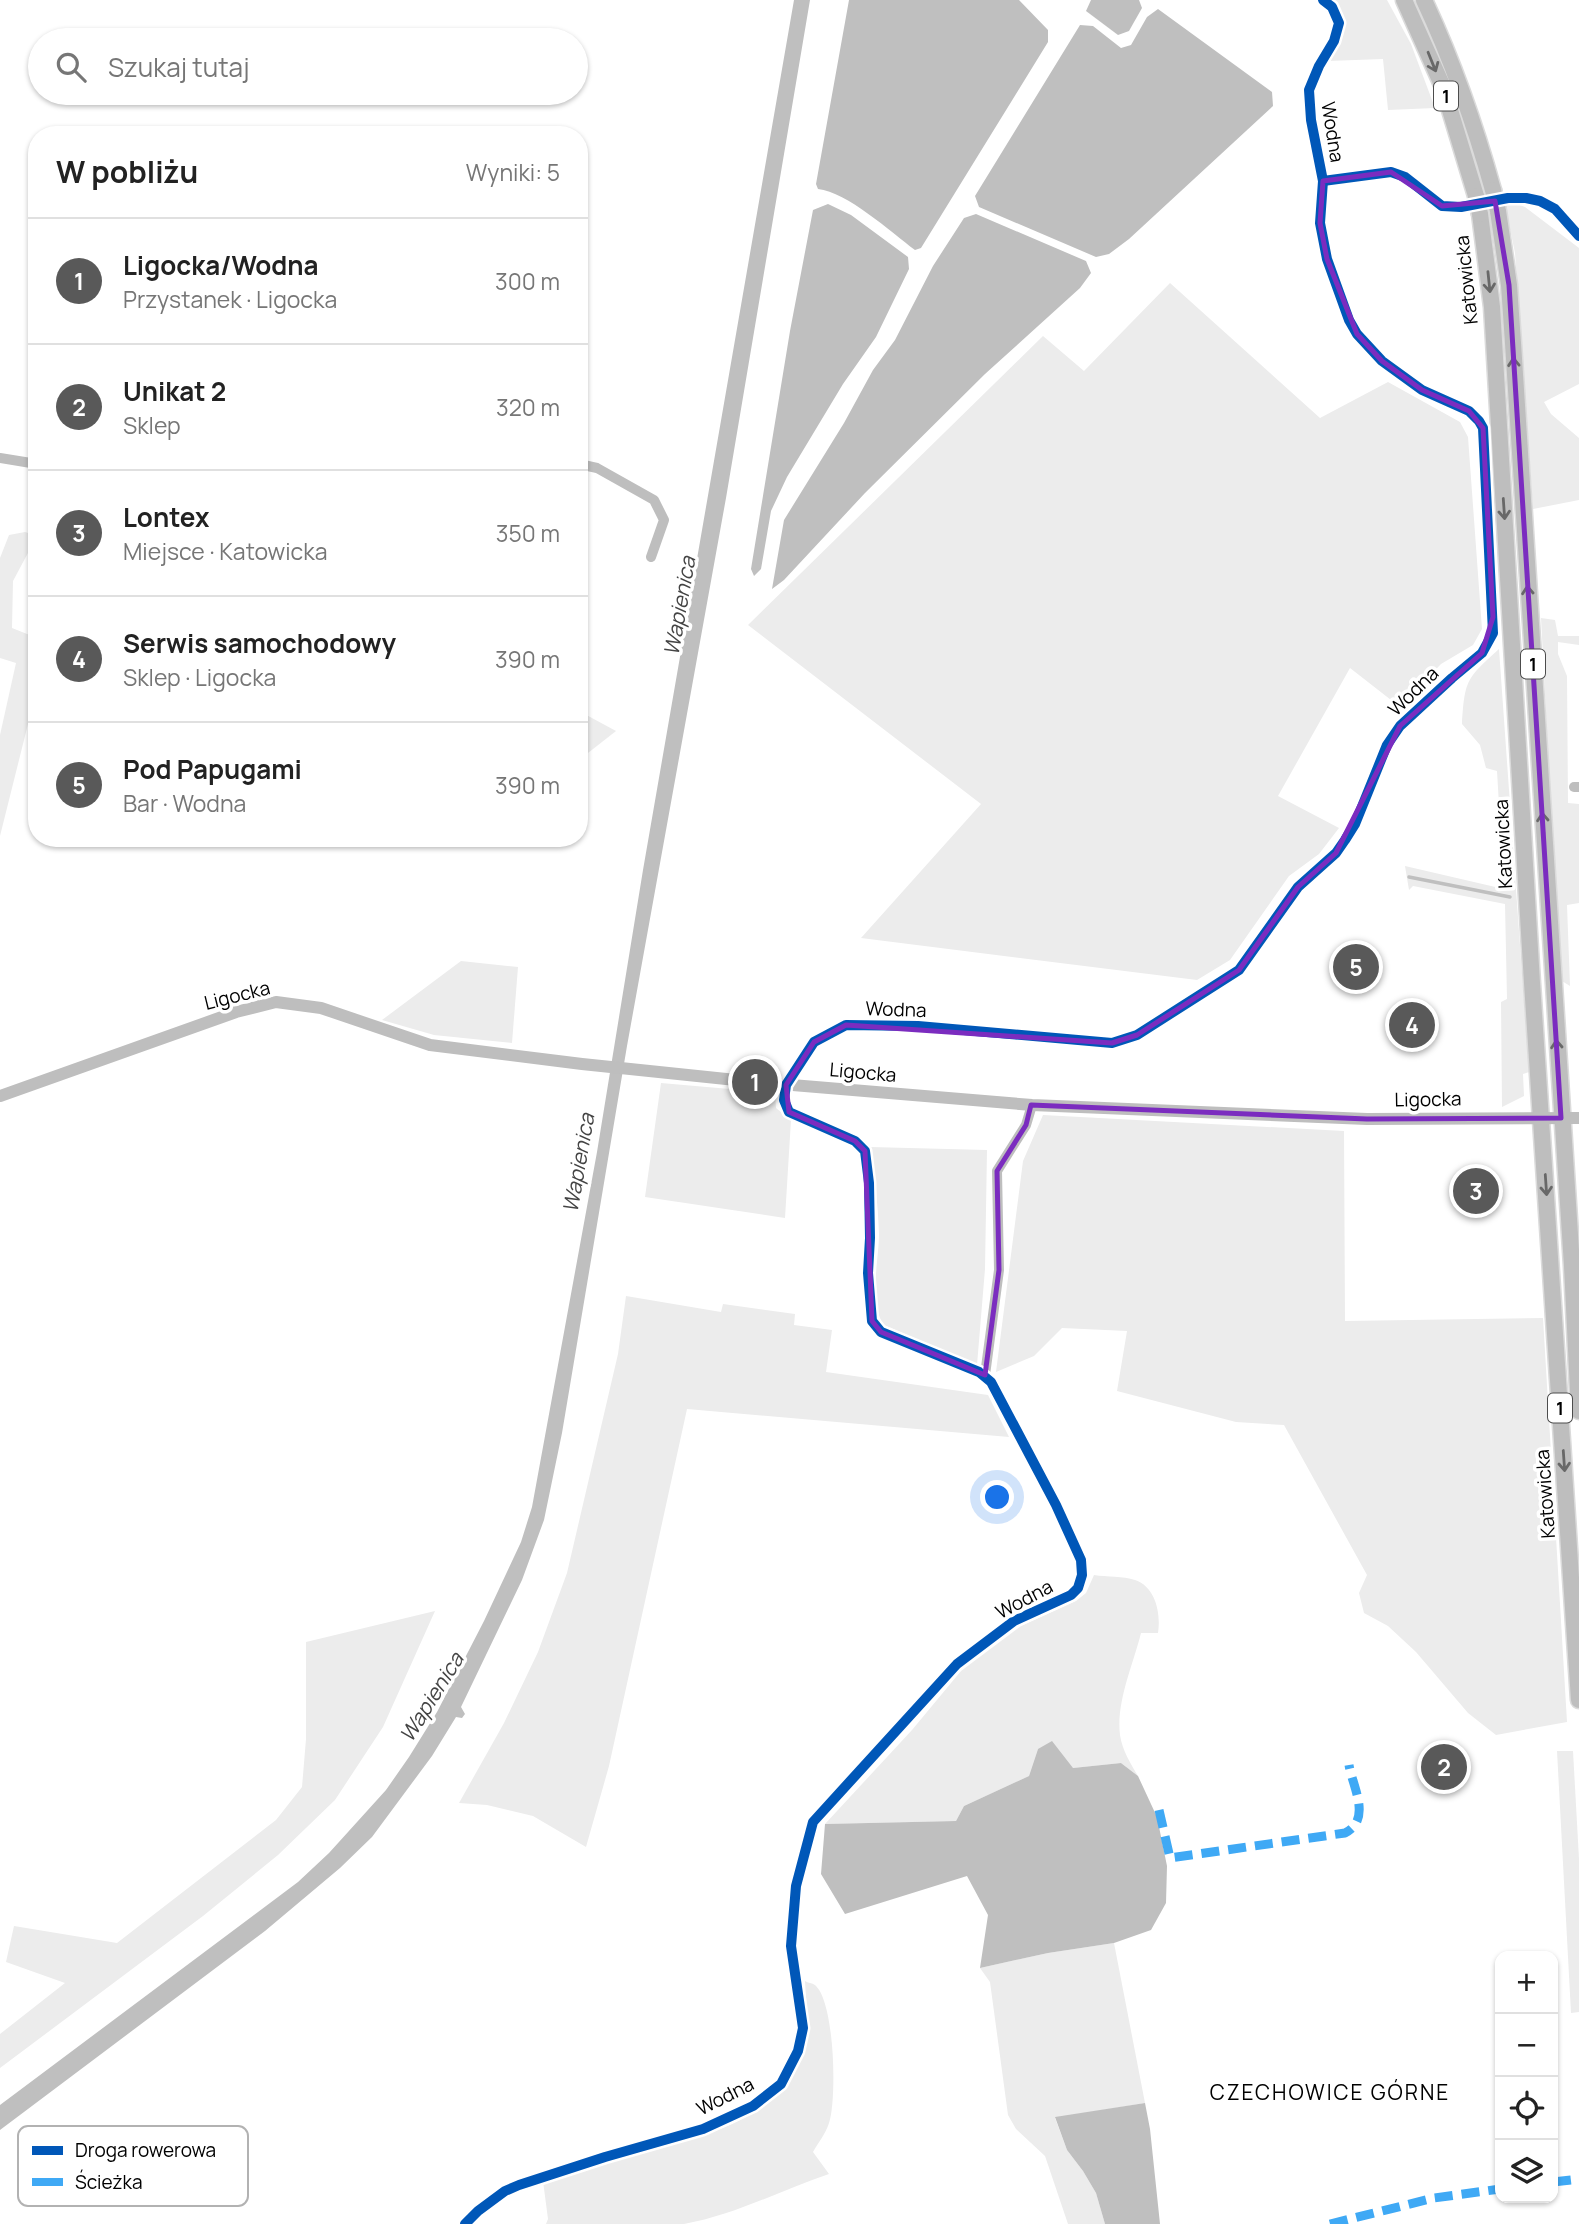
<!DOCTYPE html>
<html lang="pl">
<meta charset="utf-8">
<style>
:root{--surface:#fff;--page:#f6f6f6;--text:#222;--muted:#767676;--line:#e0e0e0;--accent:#595959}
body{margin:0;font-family:Manrope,sans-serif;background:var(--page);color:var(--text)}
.controls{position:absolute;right:21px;bottom:21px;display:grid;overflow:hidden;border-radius:14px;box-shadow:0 2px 5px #0004}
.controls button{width:63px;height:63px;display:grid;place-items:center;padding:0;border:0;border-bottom:2px solid var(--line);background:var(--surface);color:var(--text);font:35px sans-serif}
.you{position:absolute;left:998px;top:1498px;width:24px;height:24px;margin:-18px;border:5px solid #fff;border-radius:50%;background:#1a73e8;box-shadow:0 0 0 10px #1a73e833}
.badge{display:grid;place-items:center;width:46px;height:46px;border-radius:50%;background:var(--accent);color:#fff;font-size:23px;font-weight:700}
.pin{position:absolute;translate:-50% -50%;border:4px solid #fff;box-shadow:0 2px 7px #0006}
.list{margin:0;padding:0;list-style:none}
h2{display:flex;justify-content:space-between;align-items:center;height:91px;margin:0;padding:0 28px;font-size:30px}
h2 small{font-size:23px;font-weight:400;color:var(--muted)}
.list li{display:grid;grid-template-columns:46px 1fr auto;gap:21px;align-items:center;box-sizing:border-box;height:126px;padding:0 28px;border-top:2px solid var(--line)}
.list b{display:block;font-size:26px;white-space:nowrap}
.list p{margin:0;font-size:23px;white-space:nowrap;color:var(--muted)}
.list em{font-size:23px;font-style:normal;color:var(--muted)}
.icon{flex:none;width:38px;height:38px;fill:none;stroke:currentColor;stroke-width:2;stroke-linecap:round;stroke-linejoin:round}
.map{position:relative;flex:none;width:1579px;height:2224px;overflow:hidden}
.search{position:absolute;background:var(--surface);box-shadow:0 2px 5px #0004;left:28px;top:28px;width:560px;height:77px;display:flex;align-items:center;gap:18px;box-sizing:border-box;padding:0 24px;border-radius:38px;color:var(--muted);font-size:26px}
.panel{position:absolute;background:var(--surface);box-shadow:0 2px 5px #0004;left:28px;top:126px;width:560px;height:721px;border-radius:28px}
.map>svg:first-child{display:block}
.green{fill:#ececec}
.water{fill:#bfbfbf}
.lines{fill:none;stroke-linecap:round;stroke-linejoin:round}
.stream{stroke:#bfbfbf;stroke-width:3.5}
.primary-casing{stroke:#dbdbdb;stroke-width:19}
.minor{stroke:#bebebe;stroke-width:10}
.tertiary{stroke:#bebebe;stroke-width:12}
.primary{stroke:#bebebe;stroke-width:16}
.primary-bridge-casing{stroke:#dbdbdb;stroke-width:19;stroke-linecap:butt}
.primary-bridge{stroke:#bebebe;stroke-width:16}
.quiet{stroke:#3fa9f5;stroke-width:9;stroke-dasharray:18 9;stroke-linecap:butt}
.cycleway-casing{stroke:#fff;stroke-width:15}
.cycleway{stroke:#0057b8;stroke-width:10}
.oneway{stroke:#686868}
.marked{fill:none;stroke:#7b2cbf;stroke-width:5;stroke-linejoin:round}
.labels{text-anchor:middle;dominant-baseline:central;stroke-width:7;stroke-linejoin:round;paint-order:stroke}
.shield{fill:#fff;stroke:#4c4c4c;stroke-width:2}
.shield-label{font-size:18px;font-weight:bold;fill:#000}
.street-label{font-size:19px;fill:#000;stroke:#fff}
.water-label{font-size:21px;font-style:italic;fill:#444;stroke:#fff}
.neighbourhood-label{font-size:21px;letter-spacing:2px;fill:#000;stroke:#fff}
.key{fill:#fff;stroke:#b2b2b2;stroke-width:2}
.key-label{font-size:19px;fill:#000}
</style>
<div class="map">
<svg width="1579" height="2224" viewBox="0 0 1579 2224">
<rect width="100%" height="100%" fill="#fff"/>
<g class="green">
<path d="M1331,0H1387L1411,44L1435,108L1388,110L1383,59L1328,61C1345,31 1348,32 1331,0Z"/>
<polygon points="1517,204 1525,207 1579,248 1579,384 1544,402 1551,414 1579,438 1579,500 1533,509 1515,253 1505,205"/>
<polygon points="1170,283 1320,418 1388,382 1460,422 1468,437 1482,629 1473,645 1441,664 1400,707 1350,668 1278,796 1339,828 1319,854 1289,876 1230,960 1197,980 861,938 981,804 748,625 1043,336 1084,371"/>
<polygon points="25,532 37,536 13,581 12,628 37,638 37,688 0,836 0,735 16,663 0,658 0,558 9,535"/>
<polygon points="1541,618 1555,620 1558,636 1579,636 1579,645 1558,642 1558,654 1567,676 1568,803 1579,804 1579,903 1567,905 1570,986 1562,981 1550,792"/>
<path d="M1499,649L1529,1072L1523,1074L1524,1096L1502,1107L1501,1002L1507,999L1505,904L1413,886L1409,890L1405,866L1504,889L1497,771L1486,768L1480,745L1462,724C1465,680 1466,679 1499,649Z"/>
<polygon points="579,711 616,731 579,760"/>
<polygon points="461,961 518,967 512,1043 434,1035 382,1020"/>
<polygon points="661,1083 775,1093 776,1108 791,1120 785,1218 645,1197"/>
<polygon points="1043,1115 1344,1131 1345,1321 1543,1318 1567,1722 1496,1735 1468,1713 1416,1652 1388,1626 1364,1613 1359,1593 1367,1575 1284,1425 1236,1422 1117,1391 1127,1331 1062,1328 1034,1356 996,1372 1023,1161"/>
<path d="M870,1147L987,1150L985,1269L977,1365L884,1325C868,1303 879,1261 879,1234C878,1205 875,1176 870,1147Z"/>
<polygon points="626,1296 721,1312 723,1304 795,1314 794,1325 832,1330 826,1372 988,1395 1009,1437 687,1409 609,1766 586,1847 533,1816 487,1805 459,1803 504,1723 538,1652 567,1573 618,1354"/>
<path d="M1094,1575C1107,1577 1123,1576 1135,1580C1156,1587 1161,1614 1158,1633H1141C1133,1665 1116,1702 1120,1735C1122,1750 1131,1764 1138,1776L1121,1763L1073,1768L1038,1749L1029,1776L964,1806L956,1821L825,1824L912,1730L961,1671L1021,1626L1076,1601L1086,1593Z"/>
<polygon points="435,1611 383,1727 335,1800 278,1855 203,1916 0,2068 0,2034 65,1983 6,1962 14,1926 117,1943 276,1820 302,1787 306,1739 306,1642"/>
<polygon points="1557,1751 1573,1751 1579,1859 1579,2012 1571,2013"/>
<polygon points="1114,1943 1145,2103 1055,2118 1067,2150 1083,2171 1096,2193 1105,2224 1068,2224 1045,2156 1016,2129 1008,2115 990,1982 980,1968 1048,1953"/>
<path d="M805,1981C808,1983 812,1983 815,1985C835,2002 837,2099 829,2123C826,2133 818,2143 813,2152L829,2174C781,2190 735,2215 684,2224H546L548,2219L543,2181C568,2173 594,2165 619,2157C685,2139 775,2129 802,2055C811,2031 806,2006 805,1981Z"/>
</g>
<g class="water">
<polygon points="794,0 810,0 726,498 627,1046 562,1433 544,1520 522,1580 461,1707 465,1714 462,1718 456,1717 432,1756 372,1837 340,1868 265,1931 0,2130 0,2105 298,1882 329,1853 386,1790 409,1757 437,1712 484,1621 521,1542 532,1507 597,1152 643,870"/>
<path d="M849,0H1019L1048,30V42L921,248L915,250C891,232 847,192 818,189L816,184Z"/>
<polygon points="1091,0 1139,0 1142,8 1129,31 1118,35 1086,11"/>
<polygon points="1158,9 1272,92 1273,106 1129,239 1109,254 1096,257 979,207 975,196 1080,25 1093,26 1121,48 1131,45 1147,17"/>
<polygon points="828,204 851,215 908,257 909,269 876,337 843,384 787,477 771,511 761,569 754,576 751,569 790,331 813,210"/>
<polygon points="976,214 1086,261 1091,273 1080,288 985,374 865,493 784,580 772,589 784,520 844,423 873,370 895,340 933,266 964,218"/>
<polygon points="1052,1741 1073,1768 1121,1763 1138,1776 1157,1817 1167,1866 1166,1903 1151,1930 1114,1943 1048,1953 980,1968 988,1915 967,1876 845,1914 821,1874 825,1824 956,1821 964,1806 1029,1776 1038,1749"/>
<polygon points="1145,2103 1150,2129 1160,2224 1105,2224 1096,2193 1083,2171 1067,2150 1055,2117"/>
</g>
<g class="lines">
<polyline class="stream" points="1409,877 1510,897"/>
<defs>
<g id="primary">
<polyline points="1404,0 1443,87 1476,196"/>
<path d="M1424,0C1453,62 1475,125 1493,190"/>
<polyline points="1498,211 1509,285 1513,343 1572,1266 1579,1411"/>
<polyline points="1480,214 1492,307 1532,983 1579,1700"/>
</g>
</defs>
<use href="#primary" class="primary-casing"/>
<g class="minor">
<polyline points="1323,181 1391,172 1405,177 1442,206 1461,207 1508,198 1526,198 1540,201 1555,209 1579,236"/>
<polyline points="0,458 37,464"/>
<polyline points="579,464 597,468 654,500 664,520 651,557"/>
<polyline points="1574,787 1579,787"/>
<polyline points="985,1375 999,1270 997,1171 1026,1125 1032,1105"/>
<polyline points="465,2224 478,2211 505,2191 519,2185 605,2157 703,2129 753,2106 781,2084 798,2051 803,2028 791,1946 796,1886 813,1822 957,1664 1014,1621 1071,1595 1078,1588 1082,1575 1081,1560 1056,1505 991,1382 979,1372 881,1332 872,1321 868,1273 870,1238 869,1183 865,1151 855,1141 789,1112 784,1100 786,1085 814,1042 846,1025 918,1026 1112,1043 1137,1035 1239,970 1298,887 1336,853 1345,840 1355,824 1387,745 1400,726 1452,678 1482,653 1493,633 1483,428 1479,421 1469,411 1422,390 1382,361 1357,334 1349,320 1327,259 1320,223 1323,181 1311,120 1309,90 1319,66 1334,41 1339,23 1332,7 1323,0"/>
</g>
<polyline class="tertiary" points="0,1096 236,1012 276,1002 321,1008 430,1045 582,1064 755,1082 1032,1105 1367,1119 1579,1118"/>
<use href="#primary" class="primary"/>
<defs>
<g id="primary-bridge">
<polyline points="1493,190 1498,211"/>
<polyline points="1476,196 1480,214"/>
</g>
</defs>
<use href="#primary-bridge" class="primary-bridge-casing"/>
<use href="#primary-bridge" class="primary-bridge"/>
<g class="quiet">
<path d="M1159,1810L1170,1858L1345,1833C1372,1819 1353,1788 1349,1765"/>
<polyline points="1553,2182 1579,2179"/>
<polyline points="1330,2224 1434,2198 1500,2189"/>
</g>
<defs>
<g id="cycleway">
<polyline points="1323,181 1391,172 1405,177 1442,206 1461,207 1508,198 1526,198 1540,201 1555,209 1579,236"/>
<polyline points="465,2224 478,2211 505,2191 519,2185 605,2157 703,2129 753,2106 781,2084 798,2051 803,2028 791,1946 796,1886 813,1822 957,1664 1014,1621 1071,1595 1078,1588 1082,1575 1081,1560 1056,1505 991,1382 979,1372 881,1332 872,1321 868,1273 870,1238 869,1183 865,1151 855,1141 789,1112 784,1100 786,1085 814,1042 846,1025 918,1026 1112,1043 1137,1035 1239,970 1298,887 1336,853 1345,840 1355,824 1387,745 1400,726 1452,678 1482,653 1493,633 1483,428 1479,421 1469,411 1422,390 1382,361 1357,334 1349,320 1327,259 1320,223 1323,181 1311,120 1309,90 1319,66 1334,41 1339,23 1332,7 1323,0"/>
</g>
</defs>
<use href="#cycleway" class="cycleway-casing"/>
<use href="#cycleway" class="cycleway"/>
</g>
<defs><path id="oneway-shaft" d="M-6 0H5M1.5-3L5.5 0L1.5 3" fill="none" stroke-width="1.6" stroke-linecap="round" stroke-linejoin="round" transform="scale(1.75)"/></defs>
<g class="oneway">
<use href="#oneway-shaft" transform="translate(1432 62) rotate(68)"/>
<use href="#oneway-shaft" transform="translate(1489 282) rotate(84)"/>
<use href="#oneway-shaft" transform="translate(1514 368) rotate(-93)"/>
<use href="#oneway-shaft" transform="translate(1504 509) rotate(86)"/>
<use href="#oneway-shaft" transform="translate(1528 596) rotate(-94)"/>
<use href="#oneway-shaft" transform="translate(1543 823) rotate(-94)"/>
<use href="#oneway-shaft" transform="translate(1557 1050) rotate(-94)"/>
<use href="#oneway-shaft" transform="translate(1546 1185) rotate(86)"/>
<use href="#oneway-shaft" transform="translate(1564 1461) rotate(86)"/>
</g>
<path class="marked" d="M1391,172L1442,206L1495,201L1509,285L1561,1118L1367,1119L1031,1105L1026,1125L997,1171L999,1270L985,1375L881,1332L872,1321L865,1151L855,1141L789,1112L786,1085L814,1042L846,1025L1112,1043L1137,1035L1239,970L1298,887L1336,853L1400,726L1482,653L1493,617L1483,428L1469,411L1422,390L1382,361L1357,334L1327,259L1320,223L1323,181Z"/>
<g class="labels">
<g class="shield">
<rect x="1434" y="81.5" width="24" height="29" rx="5"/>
<rect x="1521" y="649.5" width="24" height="29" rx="5"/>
<rect x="1548" y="1393.5" width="24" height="29" rx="5"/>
</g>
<g class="shield-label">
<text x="1446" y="96">1</text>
<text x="1533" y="664">1</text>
<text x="1560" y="1408">1</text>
</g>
<g class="street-label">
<text transform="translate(1333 132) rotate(81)">Wodna</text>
<text transform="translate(1466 280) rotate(-96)">Katowicka</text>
<text transform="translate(1413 691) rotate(-44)">Wodna</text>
<text transform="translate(1503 844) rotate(-93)">Katowicka</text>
<text transform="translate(237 995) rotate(-14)">Ligocka</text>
<text transform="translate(896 1009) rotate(2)">Wodna</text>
<text transform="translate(863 1072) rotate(5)">Ligocka</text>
<text transform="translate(1428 1099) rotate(-1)">Ligocka</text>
<text transform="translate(1545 1494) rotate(-94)">Katowicka</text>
<text transform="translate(1024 1599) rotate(-28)">Wodna</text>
<text transform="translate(725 2096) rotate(-27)">Wodna</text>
</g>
<g class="water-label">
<text transform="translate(679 606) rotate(-80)">Wapienica</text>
<text transform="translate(578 1163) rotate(-80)">Wapienica</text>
<text transform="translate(431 1697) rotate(-58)">Wapienica</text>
</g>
<g class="neighbourhood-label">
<text x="1330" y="2092">CZECHOWICE GÓRNE</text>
</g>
</g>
<rect x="18" y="2126" width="230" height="80" rx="10" class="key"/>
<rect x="32" y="2146" width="31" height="9" fill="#0057b8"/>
<rect x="32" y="2178" width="31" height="8" fill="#3fa9f5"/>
<g class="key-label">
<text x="75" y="2157">Droga rowerowa</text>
<text x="75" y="2189">Ścieżka</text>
</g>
</svg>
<div class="controls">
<button>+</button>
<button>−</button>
<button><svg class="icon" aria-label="locate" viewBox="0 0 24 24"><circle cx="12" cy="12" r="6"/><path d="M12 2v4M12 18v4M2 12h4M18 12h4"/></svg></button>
<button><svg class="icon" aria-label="layers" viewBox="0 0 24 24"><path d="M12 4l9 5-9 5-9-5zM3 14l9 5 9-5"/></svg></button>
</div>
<div class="you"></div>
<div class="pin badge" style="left:755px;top:1082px">1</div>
<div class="pin badge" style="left:1444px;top:1767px">2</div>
<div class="pin badge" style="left:1476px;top:1191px">3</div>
<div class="pin badge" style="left:1412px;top:1025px">4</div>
<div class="pin badge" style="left:1356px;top:967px">5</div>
<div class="search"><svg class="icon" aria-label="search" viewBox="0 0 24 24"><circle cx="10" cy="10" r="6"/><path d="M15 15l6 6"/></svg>Szukaj tutaj</div>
<section class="panel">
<h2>W pobliżu<small>Wyniki: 5</small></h2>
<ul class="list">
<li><span class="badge">1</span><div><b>Ligocka/Wodna</b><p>Przystanek · Ligocka</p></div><em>300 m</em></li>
<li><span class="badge">2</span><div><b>Unikat 2</b><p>Sklep</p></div><em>320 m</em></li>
<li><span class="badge">3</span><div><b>Lontex</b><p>Miejsce · Katowicka</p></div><em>350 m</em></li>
<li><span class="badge">4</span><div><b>Serwis samochodowy</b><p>Sklep · Ligocka</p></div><em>390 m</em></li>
<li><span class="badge">5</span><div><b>Pod Papugami</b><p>Bar · Wodna</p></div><em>390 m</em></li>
</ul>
</section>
</div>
